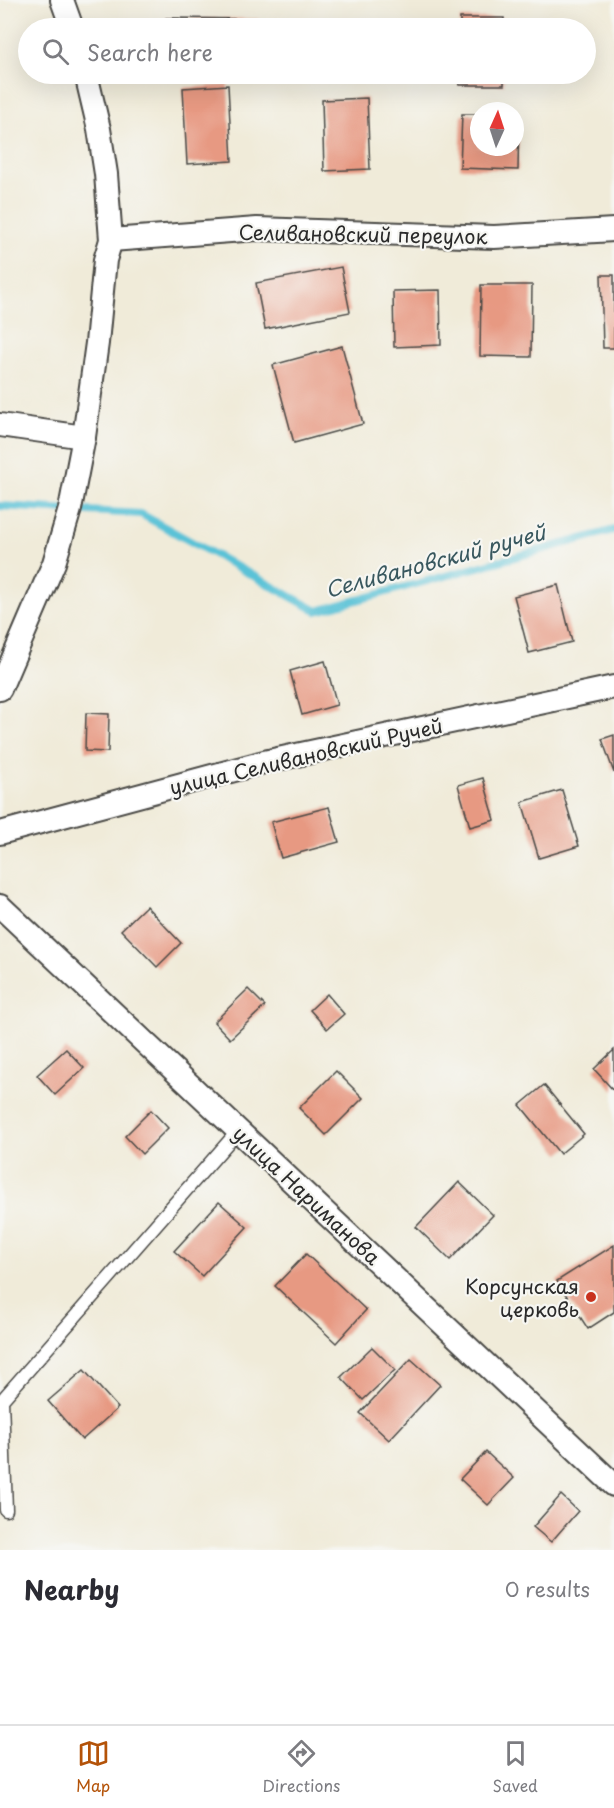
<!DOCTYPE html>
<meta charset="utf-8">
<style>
:root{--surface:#fff;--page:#f7f7f7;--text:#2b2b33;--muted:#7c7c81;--line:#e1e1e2;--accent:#b45309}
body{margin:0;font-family:"Playpen Sans",sans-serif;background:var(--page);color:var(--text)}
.compass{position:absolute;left:470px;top:102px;width:54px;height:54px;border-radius:50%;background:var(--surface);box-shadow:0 6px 24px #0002;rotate:3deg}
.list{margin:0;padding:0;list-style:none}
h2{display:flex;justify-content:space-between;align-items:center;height:78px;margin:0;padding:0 24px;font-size:26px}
h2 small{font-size:20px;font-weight:400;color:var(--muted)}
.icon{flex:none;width:33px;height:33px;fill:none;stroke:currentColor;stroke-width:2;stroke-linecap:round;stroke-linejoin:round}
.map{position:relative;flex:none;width:614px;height:1550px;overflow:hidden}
.search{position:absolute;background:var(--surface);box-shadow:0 6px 24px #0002;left:18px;right:18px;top:18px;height:66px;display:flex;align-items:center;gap:15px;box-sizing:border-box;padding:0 21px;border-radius:33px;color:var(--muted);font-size:22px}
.sheet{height:174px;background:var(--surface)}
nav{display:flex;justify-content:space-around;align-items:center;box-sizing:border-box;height:84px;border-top:2px solid var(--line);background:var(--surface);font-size:16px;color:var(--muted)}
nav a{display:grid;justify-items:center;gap:3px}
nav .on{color:var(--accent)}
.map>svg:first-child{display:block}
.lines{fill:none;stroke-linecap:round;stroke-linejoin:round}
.stream{stroke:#5ac2d7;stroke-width:8}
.building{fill:#e79982}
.service-casing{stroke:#494845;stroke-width:15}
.minor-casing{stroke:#494845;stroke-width:26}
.service{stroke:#fff;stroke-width:12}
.minor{stroke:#fff;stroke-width:22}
.poi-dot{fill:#c8321e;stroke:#f6f6f2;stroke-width:2}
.labels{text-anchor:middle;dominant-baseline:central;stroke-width:4.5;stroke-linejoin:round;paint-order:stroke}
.street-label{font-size:20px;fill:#2b2b2b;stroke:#f6f6f2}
.poi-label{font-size:20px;fill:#2b2b2b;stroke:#f6f6f2;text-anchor:end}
.water-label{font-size:21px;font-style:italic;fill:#39585f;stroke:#f6f6f2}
</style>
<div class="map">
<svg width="614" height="1550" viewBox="0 0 614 1550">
<rect width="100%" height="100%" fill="#f6f6f2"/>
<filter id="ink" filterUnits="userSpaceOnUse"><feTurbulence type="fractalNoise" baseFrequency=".0167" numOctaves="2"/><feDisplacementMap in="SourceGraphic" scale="12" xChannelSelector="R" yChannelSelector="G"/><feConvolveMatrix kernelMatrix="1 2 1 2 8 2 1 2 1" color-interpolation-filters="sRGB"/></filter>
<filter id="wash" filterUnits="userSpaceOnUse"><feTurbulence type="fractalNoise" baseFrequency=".008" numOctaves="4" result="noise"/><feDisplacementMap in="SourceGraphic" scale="24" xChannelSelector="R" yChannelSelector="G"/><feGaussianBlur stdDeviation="1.35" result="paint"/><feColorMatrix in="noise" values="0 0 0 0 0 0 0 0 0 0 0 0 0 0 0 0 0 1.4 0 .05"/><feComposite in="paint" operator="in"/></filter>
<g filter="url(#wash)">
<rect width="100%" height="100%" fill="#f0ebd9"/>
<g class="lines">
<polyline class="stream" points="0,506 141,514 317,611 614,530"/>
</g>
<g id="blocks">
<g class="building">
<polygon points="166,18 258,19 258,28 166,28"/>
<rect x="460" y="18" width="44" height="10"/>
<rect x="459" y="74" width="45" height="11"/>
<polygon points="228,85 232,161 187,164 183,88"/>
<polygon points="367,98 370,169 324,171 322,100"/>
<polygon points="462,114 479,114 479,147 515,147 515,115 519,116 518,170 460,168"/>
<polygon points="341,267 350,312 265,329 256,283"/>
<polygon points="601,275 614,275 614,348 603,348"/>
<polygon points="481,285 532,285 531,357 480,356"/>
<polygon points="440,290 441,345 394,347 393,291"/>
<polygon points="342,346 363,424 294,443 273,365"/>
<polygon points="558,585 572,642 529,653 514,596"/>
<polygon points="325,661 337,705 302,715 290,671"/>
<polygon points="86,713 109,714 108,752 85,751"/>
<polygon points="614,735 614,773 602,739"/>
<polygon points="483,778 495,820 470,827 458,785"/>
<polygon points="562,790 579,846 539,858 522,802"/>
<polygon points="329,807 339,842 281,858 271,822"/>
<polygon points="146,906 181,943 157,967 121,930"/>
<polygon points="248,989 265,1006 230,1039 214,1022"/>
<polygon points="327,994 344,1014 327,1029 310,1010"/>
<polygon points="66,1049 84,1068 55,1095 37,1075"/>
<polygon points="614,1050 614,1091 594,1069"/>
<polygon points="336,1071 363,1098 326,1135 299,1108"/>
<polygon points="544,1085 584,1134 560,1154 520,1105"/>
<polygon points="151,1110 168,1128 142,1154 125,1136"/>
<polygon points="459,1182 493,1215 450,1260 416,1227"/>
<polygon points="219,1202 247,1227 202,1276 174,1251"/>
<polygon points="614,1245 614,1312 588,1329 557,1281"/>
<polygon points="306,1254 366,1310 336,1343 275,1286"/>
<polygon points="372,1347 395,1370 363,1400 341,1377"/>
<polygon points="411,1359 440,1385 389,1440 360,1413"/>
<polygon points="84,1370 118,1408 82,1440 48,1401"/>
<polygon points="486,1452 514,1478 488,1505 460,1479"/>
<polygon points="561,1495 578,1511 551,1542 533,1527"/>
</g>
</g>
</g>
<g filter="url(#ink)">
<use href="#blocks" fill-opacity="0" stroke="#494845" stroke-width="1.5"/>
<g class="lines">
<defs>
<polyline id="service" points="6,1510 2,1400 238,1131"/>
<g id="minor">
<polyline points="62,0 72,28"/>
<polyline points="111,240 257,229 494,237 614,230"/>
<polyline points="0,425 84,437"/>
<polyline points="0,689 54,563 70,509 84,437 97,343 105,260 111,240 106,174 99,129 86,74"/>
<polyline points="0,833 264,762 614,687"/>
<polyline points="0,906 614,1485"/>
</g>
</defs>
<use href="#service" class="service-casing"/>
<use href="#minor" class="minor-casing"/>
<use href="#service" class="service"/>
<use href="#minor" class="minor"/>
</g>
</g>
<circle class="poi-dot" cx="591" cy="1297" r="6"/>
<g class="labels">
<g class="street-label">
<text transform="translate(363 234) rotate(1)">Селивановский переулок</text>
<text transform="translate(306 756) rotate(-13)">улица Селивановский Ручей</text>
<text transform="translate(307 1195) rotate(43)">улица Нариманова</text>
</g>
<g class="poi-label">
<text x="579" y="1286">Корсунская<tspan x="579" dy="23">церковь</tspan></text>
</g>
<g class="water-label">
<text transform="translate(435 560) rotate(-15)">Селивановский ручей</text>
</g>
</g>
</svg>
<svg class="compass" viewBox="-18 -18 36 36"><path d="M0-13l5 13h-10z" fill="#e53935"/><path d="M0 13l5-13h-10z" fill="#7c7c81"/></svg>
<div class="search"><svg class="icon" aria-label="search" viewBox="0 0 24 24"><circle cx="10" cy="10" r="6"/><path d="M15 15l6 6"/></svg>Search here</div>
</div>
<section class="sheet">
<h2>Nearby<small>0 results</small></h2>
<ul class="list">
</ul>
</section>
<nav>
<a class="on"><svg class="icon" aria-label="map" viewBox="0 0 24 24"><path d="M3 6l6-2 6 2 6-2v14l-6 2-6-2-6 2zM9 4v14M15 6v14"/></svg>Map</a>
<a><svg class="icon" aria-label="directions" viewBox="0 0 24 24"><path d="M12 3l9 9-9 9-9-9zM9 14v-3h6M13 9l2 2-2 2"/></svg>Directions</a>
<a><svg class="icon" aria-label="saved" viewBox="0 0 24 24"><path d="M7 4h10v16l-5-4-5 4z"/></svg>Saved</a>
</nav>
